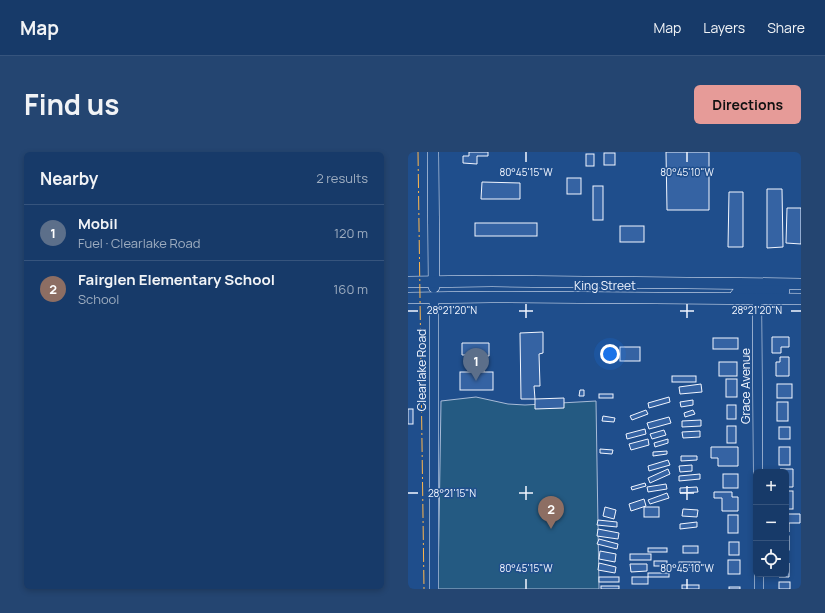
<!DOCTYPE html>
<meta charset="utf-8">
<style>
:root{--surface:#173a69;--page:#244571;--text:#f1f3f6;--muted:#9eadc0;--line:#36547d;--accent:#e69b98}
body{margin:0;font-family:Manrope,sans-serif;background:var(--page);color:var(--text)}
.controls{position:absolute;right:12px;bottom:12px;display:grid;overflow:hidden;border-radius:6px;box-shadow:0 2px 6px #0003}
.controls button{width:36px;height:36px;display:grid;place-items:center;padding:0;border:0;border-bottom:1px solid var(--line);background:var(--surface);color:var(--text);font:20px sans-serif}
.you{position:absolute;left:202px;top:202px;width:14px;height:14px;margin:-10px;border:3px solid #fff;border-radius:50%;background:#1a73e8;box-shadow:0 0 0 6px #1a73e833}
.badge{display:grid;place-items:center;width:26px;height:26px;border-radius:50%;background:var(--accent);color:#fff;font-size:13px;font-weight:700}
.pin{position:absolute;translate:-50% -33px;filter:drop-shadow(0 1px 2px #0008)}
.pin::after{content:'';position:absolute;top:21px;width:14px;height:12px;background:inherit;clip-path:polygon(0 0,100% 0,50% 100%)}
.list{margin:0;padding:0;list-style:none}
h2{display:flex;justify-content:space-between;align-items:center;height:52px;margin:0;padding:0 16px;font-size:17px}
h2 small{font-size:13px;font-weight:400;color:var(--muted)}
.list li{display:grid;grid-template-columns:26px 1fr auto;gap:12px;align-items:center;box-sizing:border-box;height:56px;padding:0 16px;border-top:1px solid var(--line)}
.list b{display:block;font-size:15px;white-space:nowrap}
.list p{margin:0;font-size:13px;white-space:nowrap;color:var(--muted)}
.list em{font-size:13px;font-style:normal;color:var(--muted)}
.icon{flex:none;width:22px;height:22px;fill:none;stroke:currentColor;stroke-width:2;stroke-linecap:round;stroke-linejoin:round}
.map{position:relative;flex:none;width:393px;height:437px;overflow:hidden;border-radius:6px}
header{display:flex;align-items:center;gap:24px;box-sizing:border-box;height:56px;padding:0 20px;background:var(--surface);border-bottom:1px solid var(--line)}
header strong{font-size:19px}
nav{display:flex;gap:22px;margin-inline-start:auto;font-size:14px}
.intro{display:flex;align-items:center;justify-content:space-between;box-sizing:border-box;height:96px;padding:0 24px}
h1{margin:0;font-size:28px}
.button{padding:10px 18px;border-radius:6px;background:var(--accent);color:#111;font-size:14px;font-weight:700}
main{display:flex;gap:24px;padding:0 24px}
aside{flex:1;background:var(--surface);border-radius:6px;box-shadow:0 2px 6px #0003}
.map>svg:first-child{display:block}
.green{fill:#245a82;stroke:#a8bbd7}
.building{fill:#3563a3;stroke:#f2f6ff}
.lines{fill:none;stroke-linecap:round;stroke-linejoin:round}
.minor-casing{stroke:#f2f6ff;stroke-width:10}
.major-casing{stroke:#f2f6ff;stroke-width:12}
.minor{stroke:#1f4e8c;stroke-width:9}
.major{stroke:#1f4e8c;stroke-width:11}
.power{stroke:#ffb74d;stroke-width:1;stroke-dasharray:14 3 2 3;stroke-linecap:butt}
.ticks{fill:none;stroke:#f2f6ff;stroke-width:1.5}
.labels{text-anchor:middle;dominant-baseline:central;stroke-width:3;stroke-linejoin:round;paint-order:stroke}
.street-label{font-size:12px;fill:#f2f6ff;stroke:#1f4e8c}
.ticks-label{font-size:10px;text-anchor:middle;fill:#f2f6ff;stroke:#1f4e8c;stroke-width:3;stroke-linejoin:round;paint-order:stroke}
</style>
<header>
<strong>Map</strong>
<nav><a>Map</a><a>Layers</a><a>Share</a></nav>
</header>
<div class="intro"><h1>Find us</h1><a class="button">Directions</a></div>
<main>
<aside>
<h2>Nearby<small>2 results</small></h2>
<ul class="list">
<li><span class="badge" style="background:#5c6f8a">1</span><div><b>Mobil</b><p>Fuel · Clearlake Road</p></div><em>120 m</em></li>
<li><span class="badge" style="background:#8d6e63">2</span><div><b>Fairglen Elementary School</b><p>School</p></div><em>160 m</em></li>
</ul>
</aside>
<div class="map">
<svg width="393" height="437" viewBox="0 0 393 437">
<rect width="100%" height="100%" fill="#1f4e8c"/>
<polygon class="green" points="68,245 100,252 117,253 188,249 191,437 30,437 33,249"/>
<g class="building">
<polygon points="61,0 80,0 80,4 69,4 69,12 55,11 55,4 61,4"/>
<polygon points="258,0 301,0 301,58 259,58"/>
<rect x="196" y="1" width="11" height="12"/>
<rect x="178" y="2" width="8" height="12"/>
<rect x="159" y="26" width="14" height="16"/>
<polygon points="74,30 112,31 112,47 73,47"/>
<rect x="185" y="34" width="10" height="34"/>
<polygon points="359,37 374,37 375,95 359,96"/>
<polygon points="321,40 335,40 335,95 320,95"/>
<polygon points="379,56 393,56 393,92 378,91"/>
<rect x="67" y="71" width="62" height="13"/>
<rect x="212" y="74" width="24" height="16"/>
<polygon points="135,180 135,201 131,202 132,234 126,234 127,247 113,247 112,181"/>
<polygon points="364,185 381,185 381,195 373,195 373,201 364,201"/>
<rect x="305" y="186" width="25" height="11"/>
<polygon points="54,191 81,191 81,204 76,204 76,220 68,220 68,203 54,203"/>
<rect x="212" y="195" width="20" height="14"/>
<polygon points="372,205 381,205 381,224 368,224 368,210 372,210"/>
<rect x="311" y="210" width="18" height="14"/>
<rect x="52" y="220" width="33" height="18"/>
<rect x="264" y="224" width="24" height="6"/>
<rect x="318" y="227" width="11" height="18"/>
<polygon points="293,232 294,240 272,242 271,235"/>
<rect x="369" y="232" width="15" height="14"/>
<polygon points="172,238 176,238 176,244 171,244"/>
<rect x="191" y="242" width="14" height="4"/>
<polygon points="261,245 262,250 241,256 240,251"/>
<polygon points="156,246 156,256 127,257 127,247"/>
<polygon points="285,248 285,253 273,255 272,250"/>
<rect x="369" y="250" width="11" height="19"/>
<rect x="319" y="253" width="9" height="14"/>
<rect x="0" y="257" width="5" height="15"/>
<polygon points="238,258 240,262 224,268 222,264"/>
<polygon points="285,258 287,262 277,265 276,261"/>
<polygon points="195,264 207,266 206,270 194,269"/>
<polygon points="261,265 263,271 241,277 239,271"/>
<polygon points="293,268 293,274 274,275 274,269"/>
<rect x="319" y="274" width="9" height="17"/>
<rect x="371" y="275" width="11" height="12"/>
<polygon points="237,277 238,282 219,287 218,282"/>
<polygon points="256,278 258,283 244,287 242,282"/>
<polygon points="292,279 292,285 275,286 274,280"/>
<polygon points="240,287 241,293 223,298 221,292"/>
<polygon points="260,287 260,291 247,295 246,291"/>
<polygon points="303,295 330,295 330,314 310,314 310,306 303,306"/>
<rect x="371" y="295" width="11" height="18"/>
<polygon points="192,297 205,298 204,302 192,301"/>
<polygon points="259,299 259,302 245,304 245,300"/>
<polygon points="273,304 289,304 289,308 273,309"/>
<polygon points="260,308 262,313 241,319 240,314"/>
<polygon points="284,313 284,319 272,320 271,314"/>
<polygon points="260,317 262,322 242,331 240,326"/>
<polygon points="372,317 385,317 385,335 378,335 378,320 372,320"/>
<polygon points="292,322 292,327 271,329 271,324"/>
<rect x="315" y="322" width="15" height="14"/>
<polygon points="237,331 238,334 224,338 223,335"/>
<polygon points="258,332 259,337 240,340 239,335"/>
<polygon points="289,335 290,340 272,341 272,336"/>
<rect x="378" y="339" width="7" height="18"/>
<polygon points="306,340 324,340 324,345 330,345 330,359 314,359 314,346 306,346"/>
<polygon points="259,341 261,346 242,352 240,348"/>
<polygon points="236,347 238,354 223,359 221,352"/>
<polygon points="197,355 208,358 206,367 195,364"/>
<rect x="236" y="355" width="15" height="10"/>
<polygon points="275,357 290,358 289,365 274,364"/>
<polygon points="378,362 392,362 392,371 381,371 381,380 378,380"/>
<rect x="320" y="363" width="10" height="18"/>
<polygon points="190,368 209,370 209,375 189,373"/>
<polygon points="289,370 289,375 272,377 272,372"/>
<polygon points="190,377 211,381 210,387 189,384"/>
<rect x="378" y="384" width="3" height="14"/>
<polygon points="191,387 210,392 209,397 189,392"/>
<rect x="321" y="390" width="10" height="13"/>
<rect x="275" y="394" width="15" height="7"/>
<rect x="240" y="396" width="19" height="4"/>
<polygon points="192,399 208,402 207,410 191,407"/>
<rect x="222" y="402" width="21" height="6"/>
<rect x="320" y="408" width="12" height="14"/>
<rect x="246" y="409" width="13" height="5"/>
<rect x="271" y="410" width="21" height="5"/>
<polygon points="191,411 208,415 207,421 190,418"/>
<polygon points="378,411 381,411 381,425 371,425 371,422 378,422"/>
<polygon points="222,412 239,412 239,419 223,420"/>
<rect x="240" y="421" width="21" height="4"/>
<rect x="191" y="425" width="20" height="5"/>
<rect x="224" y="425" width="16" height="7"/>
<rect x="371" y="430" width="11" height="7"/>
<rect x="274" y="433" width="17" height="4"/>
<rect x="193" y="434" width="18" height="3"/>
<rect x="321" y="435" width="11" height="2"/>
</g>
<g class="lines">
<defs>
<g id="minor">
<polyline points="349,147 350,320"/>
<polyline points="351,422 351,437"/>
<polyline points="26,437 26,145"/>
</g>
<g id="major">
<polyline points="25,0 26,135"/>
<polyline points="0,130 84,129 393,132"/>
<polyline points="327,144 331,139 376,139"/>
<polyline points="0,146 83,145 393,147"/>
</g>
</defs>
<use href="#minor" class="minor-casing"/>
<use href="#major" class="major-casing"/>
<use href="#minor" class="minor"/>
<use href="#major" class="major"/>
<polyline class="power" points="10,0 16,437"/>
</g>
<path class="ticks" d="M118,0V10M279,0V10M118,152V166M279,152V166M0,159H10M111,159H125M272,159H286M383,159H393M118,334V348M279,334V348M0,341H10M111,341H125M272,341H286M118,427V437M279,427V437"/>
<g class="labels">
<g class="street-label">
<text x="197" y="133">King Street</text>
<text transform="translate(13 218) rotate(-90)">Clearlake Road</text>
<text transform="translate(337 234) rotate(-90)">Grace Avenue</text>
</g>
</g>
<g class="ticks-label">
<text x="118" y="24">80°45'15"W</text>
<text x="279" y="24">80°45'10"W</text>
<text x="44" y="162">28°21'20"N</text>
<text x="349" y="162">28°21'20"N</text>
<text x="44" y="345">28°21'15"N</text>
<text x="118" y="420">80°45'15"W</text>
<text x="279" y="420">80°45'10"W</text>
</g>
</svg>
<div class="controls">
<button>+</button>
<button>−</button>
<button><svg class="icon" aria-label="locate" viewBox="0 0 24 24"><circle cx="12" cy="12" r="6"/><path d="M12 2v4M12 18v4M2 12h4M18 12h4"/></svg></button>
</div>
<div class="you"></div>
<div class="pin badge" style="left:68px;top:229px;background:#5c6f8a">1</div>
<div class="pin badge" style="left:143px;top:377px;background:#8d6e63">2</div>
</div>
</main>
